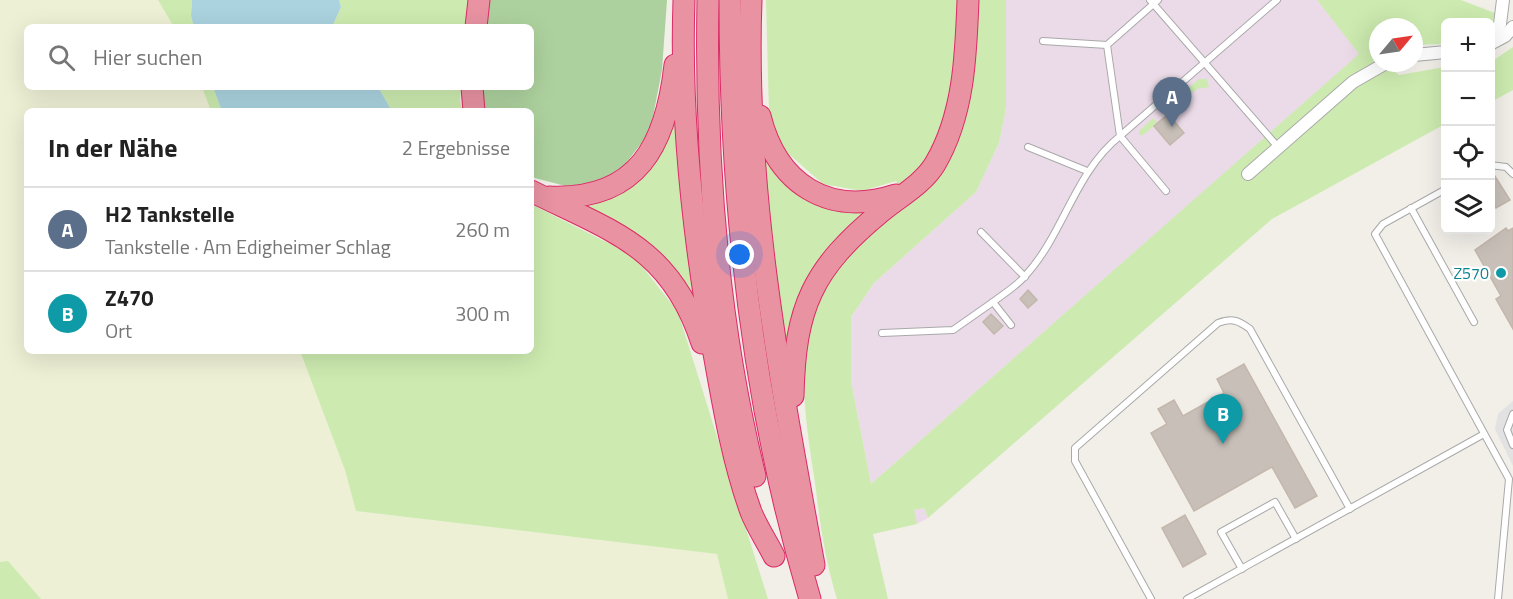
<!DOCTYPE html>
<html lang="de">
<meta charset="utf-8">
<style>
:root{--surface:#fff;--page:#f6f6f6;--text:#222;--muted:#767676;--line:#e0e0e0;--accent:#d40000}
body{margin:0;font-family:"Titillium Web",sans-serif;background:var(--page);color:var(--text)}
.controls{position:absolute;right:18px;top:18px;display:grid;overflow:hidden;border-radius:9px;box-shadow:0 6px 24px #0002}
.controls button{width:54px;height:54px;display:grid;place-items:center;padding:0;border:0;border-bottom:2px solid var(--line);background:var(--surface);color:var(--text);font:30px sans-serif}
.compass{position:absolute;left:1369px;top:18px;width:54px;height:54px;border-radius:50%;background:var(--surface);box-shadow:0 6px 24px #0002;rotate:61deg}
.you{position:absolute;left:740px;top:255px;width:21px;height:21px;margin:-15px;border:4px solid #fff;border-radius:50%;background:#1a73e8;box-shadow:0 0 0 9px #1a73e833}
.badge{display:grid;place-items:center;width:39px;height:39px;border-radius:50%;background:var(--accent);color:#fff;font-size:20px;font-weight:700}
.pin{position:absolute;translate:-50% -50px;filter:drop-shadow(0 2px 3px #0008)}
.pin::after{content:'';position:absolute;top:32px;width:21px;height:18px;background:inherit;clip-path:polygon(0 0,100% 0,50% 100%)}
.list{margin:0;padding:0;list-style:none}
h2{display:flex;justify-content:space-between;align-items:center;height:78px;margin:0;padding:0 24px;font-size:26px}
h2 small{font-size:20px;font-weight:400;color:var(--muted)}
.list li{display:grid;grid-template-columns:39px 1fr auto;gap:18px;align-items:center;box-sizing:border-box;height:84px;padding:0 24px;border-top:2px solid var(--line)}
.list b{display:block;font-size:22px;white-space:nowrap}
.list p{margin:0;font-size:20px;white-space:nowrap;color:var(--muted)}
.list em{font-size:20px;font-style:normal;color:var(--muted)}
.icon{flex:none;width:33px;height:33px;fill:none;stroke:currentColor;stroke-width:2;stroke-linecap:round;stroke-linejoin:round}
.map{position:relative;flex:none;width:1513px;height:599px;overflow:hidden}
.search{position:absolute;background:var(--surface);box-shadow:0 6px 24px #0002;left:24px;top:24px;width:510px;height:66px;display:flex;align-items:center;gap:15px;box-sizing:border-box;padding:0 21px;border-radius:9px;color:var(--muted);font-size:22px}
.panel{position:absolute;background:var(--surface);box-shadow:0 6px 24px #0002;left:24px;top:108px;width:510px;height:246px;border-radius:9px}
.map>svg:first-child{display:block}
.industrial{fill:#ebdbe8}
.farmland{fill:#eef0d5}
.grass{fill:#cdebb0}
.forest{fill:#add19e}
.parking{fill:#e2e2e2}
.water{fill:#aad3df}
.building{fill:#c7bfb8;stroke:#c4b6ab;stroke-width:1.5}
.lines{fill:none;stroke-linecap:round;stroke-linejoin:round}
.lane-casing{stroke:#a9a9a9;stroke-width:8}
.street-casing{stroke:#a9a9a9;stroke-width:14}
.highway-casing{stroke:#dc2a67;stroke-width:23}
.lane{stroke:#fff;stroke-width:6}
.street{stroke:#fff;stroke-width:12}
.highway{stroke:#e892a2;stroke-width:21}
.culture-dot{fill:#0f9aa8;stroke:#fff;stroke-width:2}
.labels{text-anchor:middle;dominant-baseline:central;stroke-width:4.5;stroke-linejoin:round;paint-order:stroke}
.culture-label{font-size:16px;fill:#0d838f;stroke:#fff;text-anchor:end}
</style>
<div class="map">
<svg width="1513" height="599" viewBox="0 0 1513 599">
<rect width="100%" height="100%" fill="#f2efe9"/>
<g class="industrial">
<polygon points="1006,0 1317,0 1360,54 871,484 851,381 851,317 874,283 976,192 999,143 1006,108"/>
<polygon points="924,508 928,518 917,524 913,510"/>
</g>
<polygon class="farmland" points="0,0 158,0 174,27 27,27 27,87 202,87 211,111 27,111 27,351 300,351 345,470 356,511 718,554 728,599 41,599 8,562 0,562"/>
<g class="grass">
<polygon points="158,0 192,0 191,16 194,27 174,27"/>
<polygon points="339,0 469,0 466,27 332,27 341,7"/>
<path d="M766,0H1006V108L999,143L976,192L874,283L851,317V381L871,484L1359,54L1317,0H1461L1495,13L1491,28L1490,22H1446L1445,44L1414,45V27H1378V55L1375,57L1378,63H1383L1399,75L1445,67V124L1272,219L928,518L924,508L914,510L917,524L873,534L888,599H837C825,560 820,523 815,483C806,424 795,361 816,302C831,259 874,231 909,205L896,181L862,191L823,184L783,149L769,114Z"/>
<polygon points="1513,47 1513,90 1491,102 1491,62"/>
<polygon points="1199,79 1207,79 1209,87 1197,89 1174,108 1170,104"/>
<polygon points="202,87 213,87 222,111 211,111"/>
<polygon points="378,87 461,87 460,101 463,111 392,111"/>
<polygon points="676,116 695,302 577,206 597,199"/>
<polygon points="1153,118 1158,123 1143,135 1139,135 1139,131"/>
<polygon points="768,159 857,208 870,213 789,345 785,346 774,264 765,166"/>
<polygon points="531,204 634,256 678,312 768,599 728,599 717,554 356,511 345,470 300,351 531,351"/>
<polygon points="8,561 41,599 0,599 0,562"/>
</g>
<polygon class="forest" points="488,0 667,0 662,70 650,132 616,176 573,188 531,177 531,111 484,111 482,87 531,87 531,27 485,27"/>
<polygon class="parking" points="1513,401 1513,466 1495,429 1498,414"/>
<g class="water">
<polygon points="192,0 339,0 341,7 332,27 194,27 191,16"/>
<polygon points="213,87 378,87 392,111 222,111"/>
</g>
<g class="building">
<polygon points="1168,114 1184,133 1170,145 1154,126"/>
<polygon points="1491,170 1510,200 1496,208 1491,199"/>
<polygon points="1506,228 1508,231 1513,228 1513,329 1496,299 1501,296 1475,250"/>
<polygon points="1028,290 1037,300 1028,308 1020,299"/>
<polygon points="991,314 1003,326 994,334 983,322"/>
<polygon points="1244,364 1317,496 1295,508 1272,467 1194,511 1151,433 1167,424 1158,409 1174,400 1183,416 1224,393 1217,379"/>
<polygon points="1185,515 1206,554 1183,567 1162,528"/>
</g>
<g class="lines">
<defs>
<g id="lane">
<polyline points="1150,0 1278,147"/>
<polyline points="1043,41 1107,45"/>
<polyline points="1028,147 1087,171"/>
<polyline points="1490,165 1506,167 1513,174"/>
<polyline points="1446,189 1383,224 1375,234 1509,479 1498,599"/>
<polyline points="1166,191 1120,136 1277,0"/>
<polyline points="1411,208 1474,322"/>
<polyline points="981,232 1025,277"/>
<path d="M1011,325L993,302C1003,294 1017,286 1025,276C1064,234 1074,173 1120,136L1107,45L1158,0"/>
<polyline points="882,333 953,330 993,302"/>
<polyline points="1513,414 1507,430 1513,445"/>
<polyline points="1242,569 1221,532 1275,502 1296,539"/>
<path d="M1151,599L1075,461V448L1218,323C1232,318 1238,320 1250,329L1350,509"/>
<polyline points="1187,599 1484,434"/>
</g>
<g id="street">
<polyline points="1490,43 1500,24 1503,0"/>
<polyline points="1490,44 1505,36 1513,27"/>
<polyline points="1414,55 1446,52"/>
<polyline points="1248,174 1353,82 1386,63"/>
</g>
<g id="highway">
<path d="M684,0C680,116 693,235 713,348C723,403 732,460 751,512C757,527 767,542 774,556"/>
<path d="M708,0C705,158 717,322 755,476"/>
<path d="M730,0C730,202 752,405 810,599"/>
<path d="M751,0C744,190 780,379 814,565"/>
<polyline points="476,27 479,0"/>
<polyline points="472,87 474,111"/>
<path d="M760,116C777,184 828,217 896,195"/>
<path d="M531,191C613,232 671,247 702,343"/>
<path d="M549,197C638,201 666,145 675,65"/>
<path d="M793,396C795,307 812,269 881,212C899,197 923,184 935,164C964,115 966,55 968,0"/>
</g>
</defs>
<use href="#lane" class="lane-casing"/>
<use href="#street" class="street-casing"/>
<use href="#highway" class="highway-casing"/>
<use href="#lane" class="lane"/>
<use href="#street" class="street"/>
<use href="#highway" class="highway"/>
</g>
<circle class="culture-dot" cx="1501" cy="273" r="6"/>
<g class="labels">
<g class="culture-label">
<text x="1489" y="273">Z570</text>
</g>
</g>
</svg>
<div class="controls">
<button>+</button>
<button>−</button>
<button><svg class="icon" aria-label="locate" viewBox="0 0 24 24"><circle cx="12" cy="12" r="6"/><path d="M12 2v4M12 18v4M2 12h4M18 12h4"/></svg></button>
<button><svg class="icon" aria-label="layers" viewBox="0 0 24 24"><path d="M12 4l9 5-9 5-9-5zM3 14l9 5 9-5"/></svg></button>
</div>
<svg class="compass" viewBox="-18 -18 36 36"><path d="M0-13l5 13h-10z" fill="#e53935"/><path d="M0 13l5-13h-10z" fill="#767676"/></svg>
<div class="you"></div>
<div class="pin badge" style="left:1172px;top:127px;background:#5c6f8a">A</div>
<div class="pin badge" style="left:1223px;top:444px;background:#0f9aa8">B</div>
<div class="search"><svg class="icon" aria-label="search" viewBox="0 0 24 24"><circle cx="10" cy="10" r="6"/><path d="M15 15l6 6"/></svg>Hier suchen</div>
<section class="panel">
<h2>In der Nähe<small>2 Ergebnisse</small></h2>
<ul class="list">
<li><span class="badge" style="background:#5c6f8a">A</span><div><b>H2 Tankstelle</b><p>Tankstelle · Am Edigheimer Schlag</p></div><em>260 m</em></li>
<li><span class="badge" style="background:#0f9aa8">B</span><div><b>Z470</b><p>Ort</p></div><em>300 m</em></li>
</ul>
</section>
</div>
